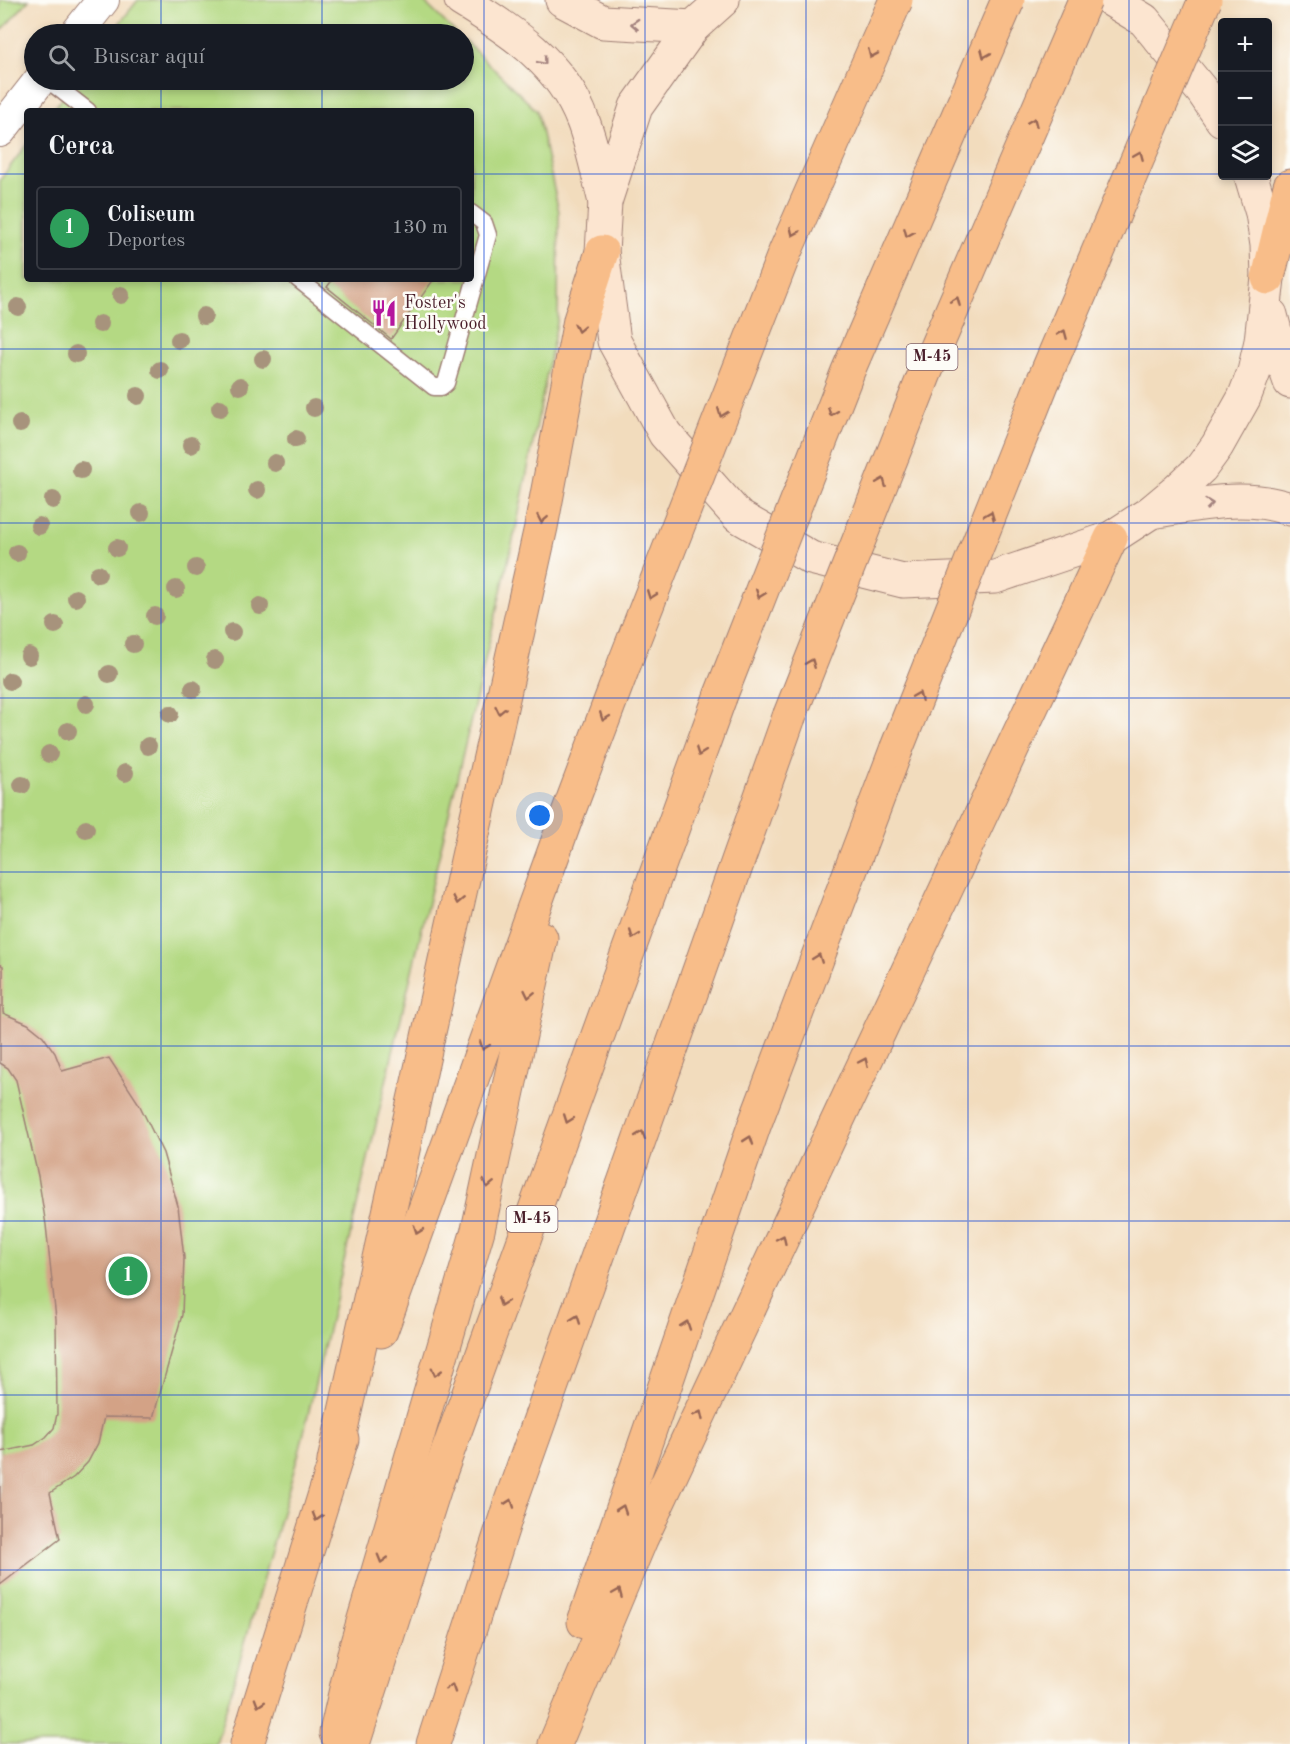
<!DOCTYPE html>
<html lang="es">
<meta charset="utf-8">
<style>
:root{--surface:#171b24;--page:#242831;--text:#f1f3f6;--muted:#9ea1a6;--line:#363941;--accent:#0b8043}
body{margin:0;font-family:"Old Standard TT",serif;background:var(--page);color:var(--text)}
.controls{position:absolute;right:18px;top:18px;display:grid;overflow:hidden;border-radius:6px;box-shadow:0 3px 9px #0003}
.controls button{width:54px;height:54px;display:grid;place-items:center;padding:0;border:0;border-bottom:2px solid var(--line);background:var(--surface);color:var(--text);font:30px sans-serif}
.you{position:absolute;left:540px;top:816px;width:21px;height:21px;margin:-15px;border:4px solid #fff;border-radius:50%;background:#1a73e8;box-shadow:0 0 0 9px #1a73e833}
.badge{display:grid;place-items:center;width:39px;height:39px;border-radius:50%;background:var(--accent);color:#fff;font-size:20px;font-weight:700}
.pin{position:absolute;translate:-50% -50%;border:3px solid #fff;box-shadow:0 2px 6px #0006}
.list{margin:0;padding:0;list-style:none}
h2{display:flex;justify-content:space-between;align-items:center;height:78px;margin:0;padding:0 24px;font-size:26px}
h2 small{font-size:20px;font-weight:400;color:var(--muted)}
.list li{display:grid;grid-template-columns:39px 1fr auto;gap:18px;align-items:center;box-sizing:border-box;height:84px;margin:0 12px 12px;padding:0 12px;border:2px solid var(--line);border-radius:6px}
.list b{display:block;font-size:22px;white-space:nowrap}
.list p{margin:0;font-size:20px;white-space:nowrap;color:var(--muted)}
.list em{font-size:20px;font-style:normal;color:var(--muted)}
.icon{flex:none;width:33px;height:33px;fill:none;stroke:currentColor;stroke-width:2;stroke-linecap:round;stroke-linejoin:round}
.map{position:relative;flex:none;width:1290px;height:1744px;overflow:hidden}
.search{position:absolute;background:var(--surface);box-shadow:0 3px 9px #0003;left:24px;top:24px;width:450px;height:66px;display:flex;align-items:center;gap:15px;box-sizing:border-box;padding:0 21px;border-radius:33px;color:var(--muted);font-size:22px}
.panel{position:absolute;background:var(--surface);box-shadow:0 3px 9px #0003;left:24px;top:108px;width:450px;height:174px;border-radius:6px}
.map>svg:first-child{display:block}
.green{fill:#b4d983;stroke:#7f7c57;stroke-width:1.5}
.building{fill:#d3a286}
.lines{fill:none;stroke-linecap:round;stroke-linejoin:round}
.lane-casing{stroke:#9e7e74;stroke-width:19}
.street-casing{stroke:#9e7e74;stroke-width:34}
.secondary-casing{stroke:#9e7e74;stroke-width:35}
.highway-casing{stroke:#9e7e74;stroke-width:35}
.lane{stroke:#fff;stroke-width:16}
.street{stroke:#fff;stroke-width:32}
.secondary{stroke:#fce5d0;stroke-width:33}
.highway{stroke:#f8bd89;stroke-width:33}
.highway-bridge-casing{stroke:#9e7e74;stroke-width:35;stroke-linecap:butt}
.highway-bridge{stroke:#f8bd89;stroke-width:33}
.tree{fill:#a7937b}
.oneway{stroke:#a3827e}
.oneway2{stroke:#986655}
.grid{fill:none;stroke:#1d4ed8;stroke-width:1.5;stroke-opacity:0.55}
.labels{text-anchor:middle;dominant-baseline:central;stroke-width:5;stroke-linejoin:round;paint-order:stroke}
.shield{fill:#fdfcf7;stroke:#806168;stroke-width:1.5}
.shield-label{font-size:16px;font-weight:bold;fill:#4a1f2b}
.poi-label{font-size:18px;fill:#4a1f2b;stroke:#fdfcf7;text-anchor:start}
</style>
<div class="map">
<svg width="1290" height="1744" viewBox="0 0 1290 1744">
<rect width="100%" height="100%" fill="#fdfcf7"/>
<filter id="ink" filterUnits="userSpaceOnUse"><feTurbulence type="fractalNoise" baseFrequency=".0167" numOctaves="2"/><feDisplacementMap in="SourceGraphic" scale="12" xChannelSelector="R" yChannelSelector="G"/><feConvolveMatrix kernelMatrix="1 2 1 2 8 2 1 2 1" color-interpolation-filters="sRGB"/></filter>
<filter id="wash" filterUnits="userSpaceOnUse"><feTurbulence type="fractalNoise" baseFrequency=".008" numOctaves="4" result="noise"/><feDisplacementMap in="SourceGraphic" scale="24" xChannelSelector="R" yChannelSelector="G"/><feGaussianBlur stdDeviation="1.35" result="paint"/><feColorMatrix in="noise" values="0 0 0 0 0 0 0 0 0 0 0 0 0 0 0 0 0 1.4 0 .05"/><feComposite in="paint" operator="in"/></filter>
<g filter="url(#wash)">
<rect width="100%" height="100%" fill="#f2dcbd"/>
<g class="green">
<polygon points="0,0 29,0 0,32"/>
<polygon points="138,0 422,0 457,34 111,34"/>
<polygon points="464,40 537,111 559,212 558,318 517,523 300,1449 216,1744 0,1744 0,180 27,144 27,279 471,279 471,111 52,111 77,80 464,80"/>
</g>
<g id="blocks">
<g class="building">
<polygon points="333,279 434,279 391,339 327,287"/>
<polygon points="0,964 3,966 3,1013 28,1024 43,1036 55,1053 62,1071 109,1058 139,1104 163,1153 178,1206 184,1258 182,1315 153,1418 104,1417 98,1443 88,1462 74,1477 50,1493 60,1539 0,1585 0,1452 34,1445 46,1437 54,1428 57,1414 56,1319 46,1225 38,1176 16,1080 8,1068 0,1063"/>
</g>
</g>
</g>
<g filter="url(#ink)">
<use href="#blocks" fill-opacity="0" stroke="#9e7e74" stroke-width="1.5"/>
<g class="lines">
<defs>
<g id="lane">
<polyline points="48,80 88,111"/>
<polyline points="298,279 434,387 441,387 446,383 488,235 484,223 471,213"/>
</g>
<g id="street">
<polyline points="76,34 103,0"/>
<polyline points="0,131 40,80"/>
</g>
<g id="secondary">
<path d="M461,0C512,31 561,63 583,121C593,147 598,175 605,202"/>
<polyline points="562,0 603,22 693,27"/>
<polyline points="723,0 693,27 636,107 605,202 602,252 614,341 665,434 738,516 811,558 903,581 995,577 1111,538 1151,512 1175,492 1201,468 1217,446 1244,398 1254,372 1261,341 1268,278 1267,245 1262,213 1251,176"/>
<polyline points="1111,0 1144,20 1203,92 1222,120"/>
<polyline points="1271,315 1283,362 1290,382"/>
<path d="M1151,512C1196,505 1246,493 1290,509"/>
</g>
<g id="highway">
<polyline points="1268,278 1290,186"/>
<polyline points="381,1331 568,813 625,662"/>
<polyline points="334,1461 541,527 580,320 602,252"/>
<polyline points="584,1622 754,1126 896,750"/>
<polyline points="336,1733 355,1650 478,1230 541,938"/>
<polyline points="247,1744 342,1439"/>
<polyline points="353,1744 436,1484 720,697"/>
<polyline points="433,1744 511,1501 789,717"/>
<polyline points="555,1744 641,1539 1111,538"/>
</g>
</defs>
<use href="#lane" class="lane-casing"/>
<use href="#street" class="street-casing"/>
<use href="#secondary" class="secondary-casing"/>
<use href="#highway" class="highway-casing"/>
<use href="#lane" class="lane"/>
<use href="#street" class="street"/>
<use href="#secondary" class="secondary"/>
<use href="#highway" class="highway"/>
<defs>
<g id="highway-bridge">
<polyline points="625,662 785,252 896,0"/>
<polyline points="720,697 848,371 1008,0"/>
<polyline points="789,717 925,373 1085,0"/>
<polyline points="896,750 1042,384 1205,0"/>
</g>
</defs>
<use href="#highway-bridge" class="highway-bridge-casing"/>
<use href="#highway-bridge" class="highway-bridge"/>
</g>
<g class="tree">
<circle cx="121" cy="295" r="9"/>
<circle cx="18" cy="307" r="9"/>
<circle cx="204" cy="316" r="9"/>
<circle cx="100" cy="324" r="9"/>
<circle cx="179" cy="340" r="9"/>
<circle cx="76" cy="354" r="9"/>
<circle cx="263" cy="359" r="9"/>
<circle cx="160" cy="370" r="9"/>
<circle cx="240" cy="386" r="9"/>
<circle cx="138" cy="396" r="9"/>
<circle cx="220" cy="408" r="9"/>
<circle cx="314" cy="408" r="9"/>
<circle cx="20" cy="424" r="9"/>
<circle cx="296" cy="439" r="9"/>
<circle cx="191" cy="445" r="9"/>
<circle cx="275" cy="463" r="9"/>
<circle cx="81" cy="470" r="9"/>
<circle cx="257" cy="490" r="9"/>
<circle cx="53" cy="500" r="9"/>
<circle cx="141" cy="513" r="9"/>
<circle cx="39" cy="526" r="9"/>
<circle cx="117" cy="548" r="9"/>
<circle cx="17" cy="553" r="9"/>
<circle cx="196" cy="568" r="9"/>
<circle cx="98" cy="574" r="9"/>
<circle cx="176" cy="589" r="9"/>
<circle cx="76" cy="598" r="9"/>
<circle cx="260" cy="606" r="9"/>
<circle cx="155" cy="616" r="9"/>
<circle cx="55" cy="625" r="9"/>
<circle cx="232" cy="632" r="9"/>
<circle cx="133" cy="644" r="9"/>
<circle cx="29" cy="656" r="9"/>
<circle cx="215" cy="660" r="9"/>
<circle cx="109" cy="674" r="9"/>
<circle cx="10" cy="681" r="9"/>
<circle cx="193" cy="689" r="9"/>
<circle cx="86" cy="704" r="9"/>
<circle cx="170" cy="714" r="9"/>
<circle cx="68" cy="731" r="9"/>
<circle cx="148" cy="746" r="9"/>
<circle cx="49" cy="754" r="9"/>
<circle cx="125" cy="773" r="9"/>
<circle cx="22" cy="785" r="9"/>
<circle cx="86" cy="829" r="9"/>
</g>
<defs><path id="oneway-chevron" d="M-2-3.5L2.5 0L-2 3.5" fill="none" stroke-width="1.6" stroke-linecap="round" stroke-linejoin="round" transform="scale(1.5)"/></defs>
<g class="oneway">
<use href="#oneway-chevron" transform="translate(635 24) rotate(-177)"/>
<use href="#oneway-chevron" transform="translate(543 61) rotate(50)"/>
<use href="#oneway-chevron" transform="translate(1209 504) rotate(-6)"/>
</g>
<g class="oneway2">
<use href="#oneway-chevron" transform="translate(872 54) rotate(114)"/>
<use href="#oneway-chevron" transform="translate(985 54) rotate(113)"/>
<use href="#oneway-chevron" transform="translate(1033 122) rotate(-67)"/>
<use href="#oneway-chevron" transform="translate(1139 155) rotate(-67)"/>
<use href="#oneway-chevron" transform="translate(794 232) rotate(114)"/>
<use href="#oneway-chevron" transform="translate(908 233) rotate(113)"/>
<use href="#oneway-chevron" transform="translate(956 301) rotate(-67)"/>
<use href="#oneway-chevron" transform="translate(579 328) rotate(102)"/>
<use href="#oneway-chevron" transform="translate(1063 334) rotate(-67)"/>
<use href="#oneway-chevron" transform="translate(832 412) rotate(111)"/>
<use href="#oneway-chevron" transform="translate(722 413) rotate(111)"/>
<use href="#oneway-chevron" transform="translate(882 482) rotate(-68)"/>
<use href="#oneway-chevron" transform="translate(990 515) rotate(-68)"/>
<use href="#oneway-chevron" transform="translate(542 519) rotate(101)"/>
<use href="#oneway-chevron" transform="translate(760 594) rotate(111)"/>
<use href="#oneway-chevron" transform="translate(651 595) rotate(111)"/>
<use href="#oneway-chevron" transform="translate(811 663) rotate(-68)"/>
<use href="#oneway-chevron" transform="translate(918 696) rotate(-68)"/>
<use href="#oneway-chevron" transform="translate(500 710) rotate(102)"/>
<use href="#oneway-chevron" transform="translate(604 717) rotate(111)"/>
<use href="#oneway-chevron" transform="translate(700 752) rotate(110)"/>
<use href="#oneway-chevron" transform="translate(458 900) rotate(102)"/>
<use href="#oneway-chevron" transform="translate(634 935) rotate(110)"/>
<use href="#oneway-chevron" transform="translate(818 958) rotate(-69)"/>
<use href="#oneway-chevron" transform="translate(529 994) rotate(102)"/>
<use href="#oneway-chevron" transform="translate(484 1046) rotate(110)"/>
<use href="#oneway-chevron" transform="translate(864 1062) rotate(-65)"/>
<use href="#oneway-chevron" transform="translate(568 1119) rotate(110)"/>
<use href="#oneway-chevron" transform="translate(641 1135) rotate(-70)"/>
<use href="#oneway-chevron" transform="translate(749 1140) rotate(-71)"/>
<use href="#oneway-chevron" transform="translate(488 1184) rotate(102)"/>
<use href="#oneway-chevron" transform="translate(418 1230) rotate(110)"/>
<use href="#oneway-chevron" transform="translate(782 1239) rotate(-65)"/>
<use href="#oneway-chevron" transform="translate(502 1302) rotate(110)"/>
<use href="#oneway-chevron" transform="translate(576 1319) rotate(-70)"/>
<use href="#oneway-chevron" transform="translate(686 1325) rotate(-71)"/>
<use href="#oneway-chevron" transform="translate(436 1372) rotate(106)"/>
<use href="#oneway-chevron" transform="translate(699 1415) rotate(-65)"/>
<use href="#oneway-chevron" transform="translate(510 1503) rotate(-71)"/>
<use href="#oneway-chevron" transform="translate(622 1509) rotate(-71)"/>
<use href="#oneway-chevron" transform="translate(317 1517) rotate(107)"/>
<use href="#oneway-chevron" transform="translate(382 1559) rotate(106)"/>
<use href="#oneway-chevron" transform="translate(618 1593) rotate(-67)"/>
<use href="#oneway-chevron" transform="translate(451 1688) rotate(-72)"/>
<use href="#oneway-chevron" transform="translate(259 1703) rotate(107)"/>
</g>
</g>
<path class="grid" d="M161,0V34M322,0V34M484,0V1744M645,0V1744M806,0V1744M968,0V1744M1129,0V1744M161,80V111M322,80V111M0,174H27M471,174H1222M1268,174H1290M161,279V1744M322,279V1744M0,349H1290M0,523H1290M0,698H1290M0,872H1290M0,1046H1290M0,1221H1290M0,1395H1290M0,1570H1290"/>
<defs>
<symbol id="restaurant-bare" viewBox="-9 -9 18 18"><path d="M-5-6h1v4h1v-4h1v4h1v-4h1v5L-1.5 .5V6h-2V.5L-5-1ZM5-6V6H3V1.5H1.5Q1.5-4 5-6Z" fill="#b5179e" stroke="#fdfcf7" stroke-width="2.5" paint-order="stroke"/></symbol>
</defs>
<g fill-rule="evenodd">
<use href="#restaurant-bare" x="365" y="294" width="38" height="38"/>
</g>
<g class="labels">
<g class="shield">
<rect x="906.5" y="344" width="51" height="26" rx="4.5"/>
<rect x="506.5" y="1206" width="51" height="26" rx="4.5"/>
</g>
<g class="shield-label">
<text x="932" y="357">M-45</text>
<text x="532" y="1219">M-45</text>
</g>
<g class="poi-label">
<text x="404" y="303">Foster's<tspan x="404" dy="21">Hollywood</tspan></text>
</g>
</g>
</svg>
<div class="controls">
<button>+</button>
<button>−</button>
<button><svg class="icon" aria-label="layers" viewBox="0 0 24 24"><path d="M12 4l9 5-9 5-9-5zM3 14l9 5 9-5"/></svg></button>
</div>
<div class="you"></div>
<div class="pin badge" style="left:128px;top:1276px;background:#2e9e5b">1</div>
<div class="search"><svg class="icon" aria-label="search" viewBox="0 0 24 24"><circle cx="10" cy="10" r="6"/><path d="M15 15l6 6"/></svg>Buscar aquí</div>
<section class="panel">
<h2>Cerca<small></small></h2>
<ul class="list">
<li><span class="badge" style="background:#2e9e5b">1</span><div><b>Coliseum</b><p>Deportes</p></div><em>130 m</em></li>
</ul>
</section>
</div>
